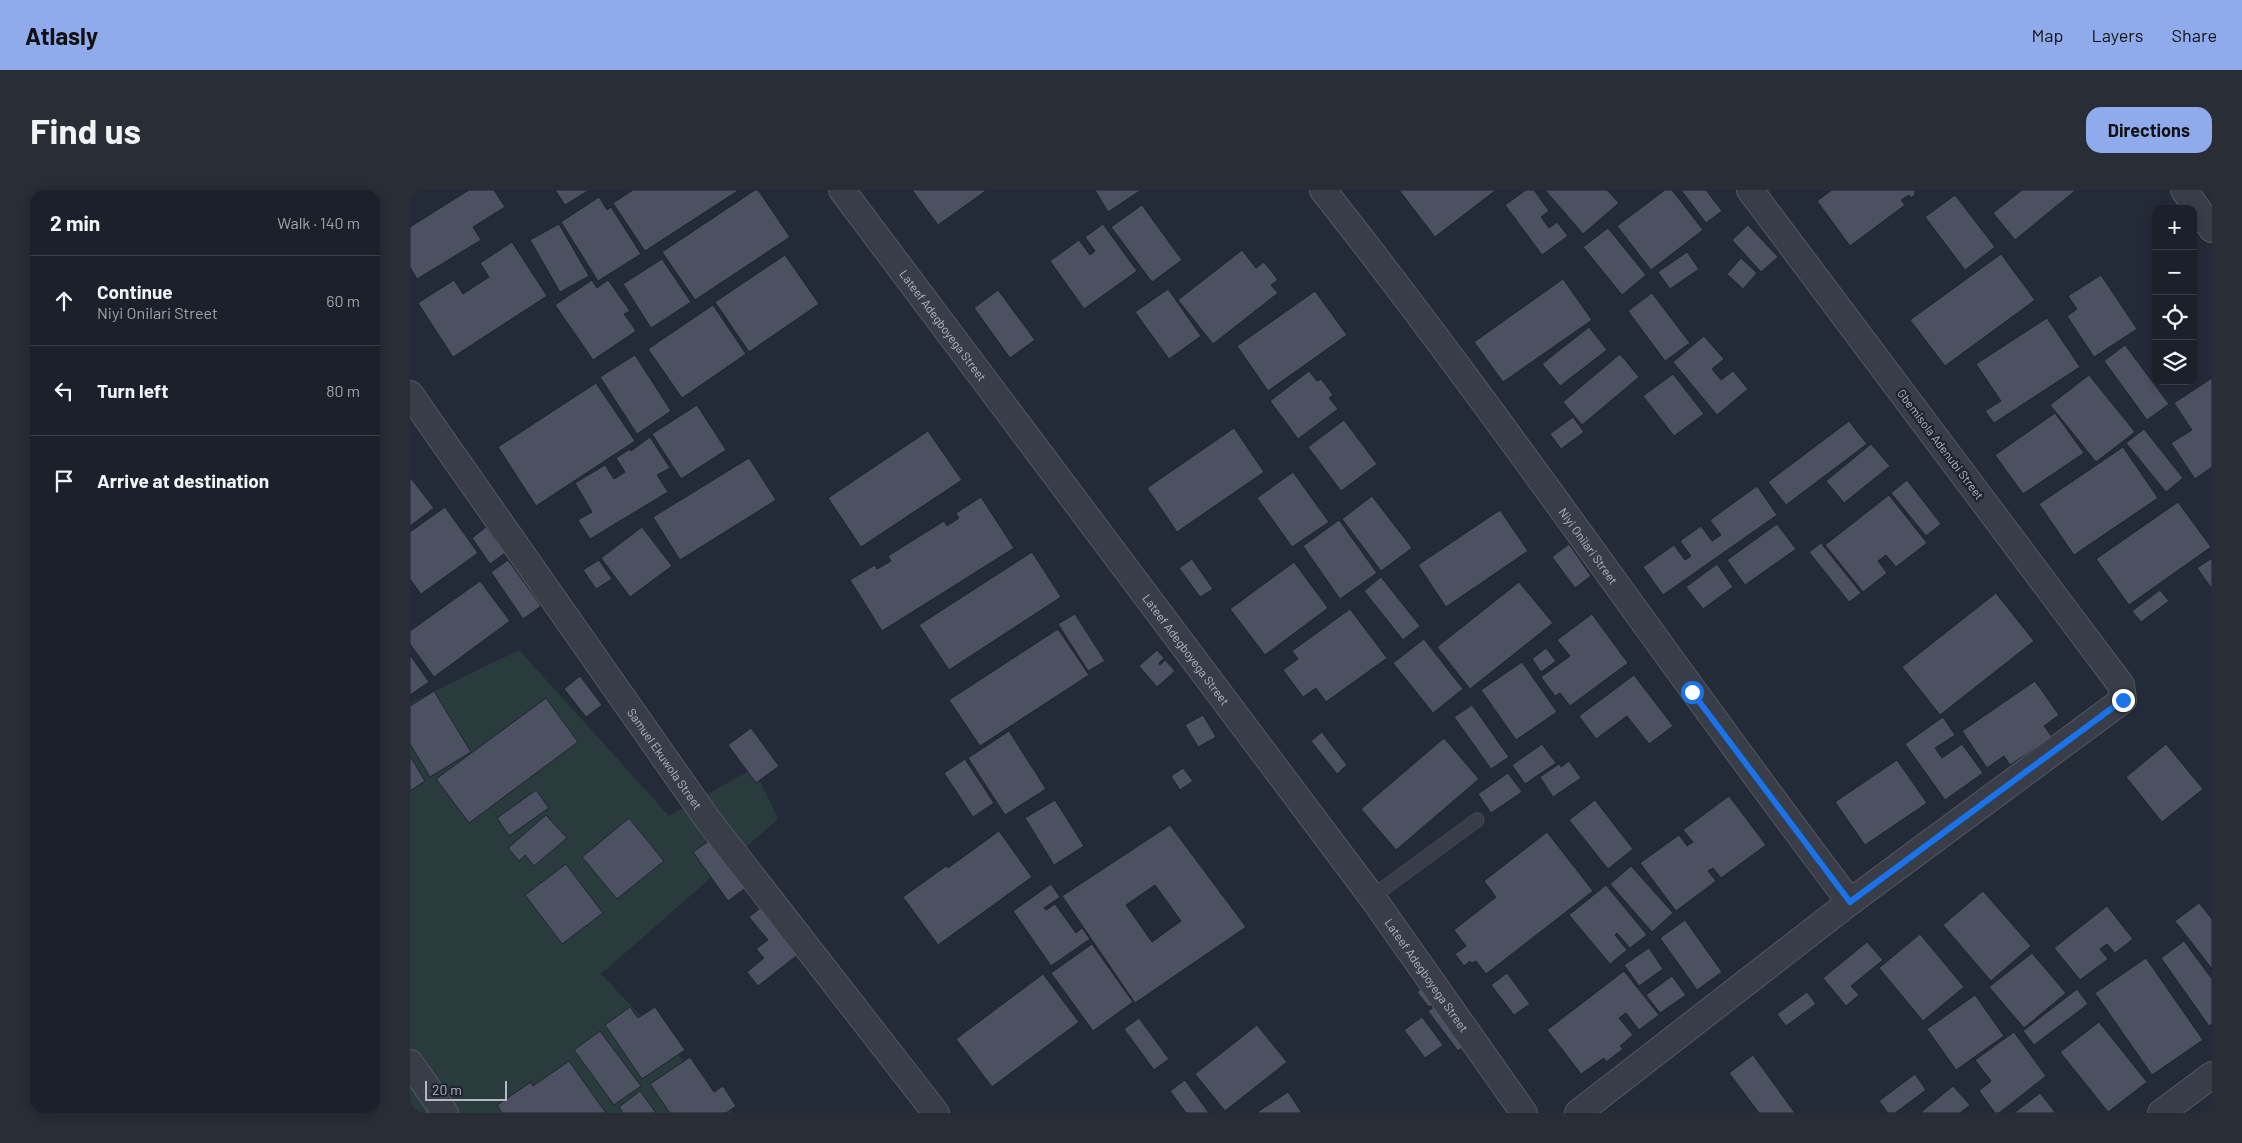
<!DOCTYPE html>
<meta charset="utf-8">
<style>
:root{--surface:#1b202a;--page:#282d36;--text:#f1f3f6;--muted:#a0a3a8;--line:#393e47;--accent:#90abec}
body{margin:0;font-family:Barlow,sans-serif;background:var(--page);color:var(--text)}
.controls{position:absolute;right:15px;top:15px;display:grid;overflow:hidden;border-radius:10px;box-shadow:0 2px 12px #0003}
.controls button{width:45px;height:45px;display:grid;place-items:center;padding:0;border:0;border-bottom:1px solid var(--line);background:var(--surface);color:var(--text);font:25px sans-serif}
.scale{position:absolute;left:15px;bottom:12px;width:82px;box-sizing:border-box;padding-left:5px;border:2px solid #b3b8c4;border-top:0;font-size:14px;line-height:18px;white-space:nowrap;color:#b3b8c4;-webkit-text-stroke:4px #1d222d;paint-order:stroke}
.stop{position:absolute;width:15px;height:15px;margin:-11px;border:4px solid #1a73e8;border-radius:50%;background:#fff}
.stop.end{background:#1a73e8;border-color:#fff;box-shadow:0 1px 5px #0008}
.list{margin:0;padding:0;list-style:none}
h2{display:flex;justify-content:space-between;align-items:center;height:65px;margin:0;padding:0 20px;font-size:21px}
h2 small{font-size:16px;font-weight:400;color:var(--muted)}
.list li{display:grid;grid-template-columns:32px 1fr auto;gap:15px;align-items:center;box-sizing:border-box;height:90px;padding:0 20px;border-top:1px solid var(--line)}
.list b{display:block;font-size:19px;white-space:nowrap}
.list p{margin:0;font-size:16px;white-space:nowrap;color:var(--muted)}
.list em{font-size:16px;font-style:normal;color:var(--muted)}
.icon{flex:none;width:28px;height:28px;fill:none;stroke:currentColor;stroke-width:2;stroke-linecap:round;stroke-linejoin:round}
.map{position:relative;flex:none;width:1802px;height:923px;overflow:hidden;border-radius:15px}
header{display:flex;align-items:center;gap:30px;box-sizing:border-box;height:70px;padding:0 25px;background:var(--accent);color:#111}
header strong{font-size:24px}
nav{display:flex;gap:28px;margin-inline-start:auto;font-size:18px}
.intro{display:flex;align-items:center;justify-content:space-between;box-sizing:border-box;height:120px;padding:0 30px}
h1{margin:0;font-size:35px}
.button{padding:12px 22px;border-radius:15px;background:var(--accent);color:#111;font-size:18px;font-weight:700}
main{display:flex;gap:30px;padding:0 30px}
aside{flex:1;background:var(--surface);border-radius:15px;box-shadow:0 2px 12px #0003}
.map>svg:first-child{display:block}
.green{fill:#2a3b3d}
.building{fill:#4b5160;stroke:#1f242f;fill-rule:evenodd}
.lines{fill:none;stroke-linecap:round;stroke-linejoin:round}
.service-casing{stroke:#535863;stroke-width:15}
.minor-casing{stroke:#535863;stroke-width:28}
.service{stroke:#383d48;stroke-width:14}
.minor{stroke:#383d48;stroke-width:26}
.route{stroke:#1a73e8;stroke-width:6}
.labels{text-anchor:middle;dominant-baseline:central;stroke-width:4.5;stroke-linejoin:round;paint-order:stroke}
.street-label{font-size:12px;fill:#b3b8c4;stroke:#1d222d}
</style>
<header>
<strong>Atlasly</strong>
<nav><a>Map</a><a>Layers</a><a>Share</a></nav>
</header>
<div class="intro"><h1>Find us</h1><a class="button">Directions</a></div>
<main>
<aside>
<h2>2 min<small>Walk · 140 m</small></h2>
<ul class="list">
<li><svg class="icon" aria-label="ahead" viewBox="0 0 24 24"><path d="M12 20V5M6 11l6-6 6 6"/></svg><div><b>Continue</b><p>Niyi Onilari Street</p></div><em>60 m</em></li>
<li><svg class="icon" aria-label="left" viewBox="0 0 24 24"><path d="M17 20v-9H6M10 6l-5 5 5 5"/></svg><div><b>Turn left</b></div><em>80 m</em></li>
<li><svg class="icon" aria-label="arrive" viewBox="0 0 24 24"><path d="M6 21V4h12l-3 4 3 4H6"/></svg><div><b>Arrive at destination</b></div></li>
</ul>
</aside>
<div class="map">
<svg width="1802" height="923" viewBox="0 0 1802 923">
<rect width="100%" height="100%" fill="#242b38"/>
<polygon class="green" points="109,460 259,626 344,578 368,629 191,784 323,923 0,923 0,513"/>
<g class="building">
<polygon points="59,0 84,0 95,17 63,37 71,50 7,89 0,77 0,37"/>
<polygon points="145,0 179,0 155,15"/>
<polygon points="223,0 329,0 235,61 203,13"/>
<polygon points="345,0 348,0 380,47 285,110 252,62"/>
<polygon points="502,0 577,0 528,35"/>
<polygon points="685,0 731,0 698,22"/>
<polygon points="989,0 1086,0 1025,47"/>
<polygon points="1116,0 1124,0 1139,21 1131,27 1139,38 1147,32 1158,46 1132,65 1095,15"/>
<polygon points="1135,0 1197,0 1209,13 1173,44"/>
<polygon points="1255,0 1262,0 1293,40 1241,80 1207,36"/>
<polygon points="1271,0 1296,0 1312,21 1296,33"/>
<polygon points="1422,0 1505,0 1505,4 1501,8 1499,5 1491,10 1495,15 1440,56 1407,11"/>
<polygon points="1612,0 1666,0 1605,50 1583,23"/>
<polygon points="1545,5 1585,57 1555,80 1515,27"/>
<polygon points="189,7 197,20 201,17 231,64 188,91 151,32"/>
<polygon points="732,15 772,70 742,92 701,37"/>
<polygon points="149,34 179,86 150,102 120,50"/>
<polygon points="693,34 727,81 674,119 640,71 669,50 680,65 685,61 675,47"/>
<polygon points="1338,35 1368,67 1351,82 1322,50"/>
<polygon points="1198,38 1236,85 1212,105 1173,57"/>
<polygon points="102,52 137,106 43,167 8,113 44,90 53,104 79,87 70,73"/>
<polygon points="832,60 846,78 854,72 868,90 861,95 868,103 803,154 768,110"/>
<polygon points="1277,62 1289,79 1260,99 1248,82"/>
<polygon points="1591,64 1625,110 1535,176 1500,130"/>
<polygon points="375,65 409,114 339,162 305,112"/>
<polygon points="1331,68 1347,83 1333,99 1317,84"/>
<polygon points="252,69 281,112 241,138 213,94"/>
<polygon points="1691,85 1727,139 1684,167 1657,126 1667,119 1658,106"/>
<polygon points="1153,89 1182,130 1093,192 1064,152"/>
<polygon points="182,90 187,98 198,90 220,121 214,124 226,141 183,170 145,115"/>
<polygon points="758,99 791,146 759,169 725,122"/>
<polygon points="588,100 625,150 600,168 564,118"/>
<polygon points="905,101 937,145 858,201 827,156"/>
<polygon points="1242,103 1280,153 1255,171 1218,121"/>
<polygon points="303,115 336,164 272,208 238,159"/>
<polygon points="1637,128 1670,177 1584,233 1575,221 1591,211 1566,174"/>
<polygon points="1179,137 1197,160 1150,196 1132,174"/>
<polygon points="1294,146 1314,169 1302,179 1311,190 1323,181 1338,199 1307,225 1263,172"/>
<polygon points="1715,155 1759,214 1737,230 1694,171"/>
<polygon points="1210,164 1229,187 1172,235 1153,212"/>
<polygon points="225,165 261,221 227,244 190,187"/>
<polygon points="899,181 907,191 911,189 923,205 919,208 928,219 888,249 860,211"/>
<polygon points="1263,184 1294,224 1264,246 1233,206"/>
<polygon points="1679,185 1725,242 1686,272 1640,215"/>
<polygon points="1802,188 1802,277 1785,289 1761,253 1782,240 1764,213"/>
<polygon points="186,193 225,251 126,316 88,257"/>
<polygon points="287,215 316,260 271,289 242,244"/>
<polygon points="1645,223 1674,263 1613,304 1585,265"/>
<polygon points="1163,227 1174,242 1151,259 1140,244"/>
<polygon points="934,230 967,274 931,301 898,257"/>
<polygon points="1439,231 1457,254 1376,315 1358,292"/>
<polygon points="824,238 854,282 767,342 737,298"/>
<polygon points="1734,239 1773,288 1756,302 1716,253"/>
<polygon points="518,241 552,290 451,357 418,308"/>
<polygon points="240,247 260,278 247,285 258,302 180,349 168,330 182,322 165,293 195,275 204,289 215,282 206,268 220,259 221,261"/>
<polygon points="1461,254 1480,276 1434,313 1416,291"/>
<polygon points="1713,257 1748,308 1664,365 1629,314"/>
<polygon points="339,268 366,310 270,370 243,327"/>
<polygon points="883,282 919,332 882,357 847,308"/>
<polygon points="0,287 24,318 0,336"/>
<polygon points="1497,290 1531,334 1516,346 1481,303"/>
<polygon points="1347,296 1367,325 1253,405 1233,377 1264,355 1275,370 1281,366 1270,351 1291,336 1302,351 1311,345 1300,330"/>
<polygon points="1479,305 1517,353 1486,377 1476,365 1468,371 1477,383 1453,402 1415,355"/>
<polygon points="962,306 1002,358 971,381 932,329"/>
<polygon points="571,307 604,358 472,441 440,390 465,375 467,379 481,371 478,366 534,331 537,336 549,328 546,323"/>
<polygon points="1768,312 1801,357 1719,415 1686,369"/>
<polygon points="35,317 68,363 11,404 0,389 0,342"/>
<polygon points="1090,320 1118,361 1036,417 1008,375"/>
<polygon points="929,330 967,383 930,409 893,356"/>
<polygon points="1367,334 1386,359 1335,395 1317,370"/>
<polygon points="76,337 95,363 80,374 62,348"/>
<polygon points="232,337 262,376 220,407 191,368"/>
<polygon points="1411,353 1451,403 1439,412 1399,362"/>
<polygon points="1159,354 1181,386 1165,398 1142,367"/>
<polygon points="622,362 651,407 539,480 509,435"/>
<polygon points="1802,368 1802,399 1787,378"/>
<polygon points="782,369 803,399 790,407 769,378"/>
<polygon points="98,370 131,416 113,429 81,382"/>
<polygon points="189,370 202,389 186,399 173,380"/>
<polygon points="884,372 918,418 855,465 820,419"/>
<polygon points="1307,374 1323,397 1293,419 1276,397"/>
<polygon points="971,387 1010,436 993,450 954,401"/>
<polygon points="70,391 100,431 24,487 0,454 0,441"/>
<polygon points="1109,392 1143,433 1060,499 1027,457"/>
<polygon points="1750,400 1759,411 1731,432 1722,421"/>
<polygon points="1586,403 1624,451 1530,525 1492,477"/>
<polygon points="940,419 977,468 916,512 906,498 893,507 873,480 888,469 882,461"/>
<polygon points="665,424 695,471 678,481 648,434"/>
<polygon points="1182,424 1218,473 1160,516 1150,503 1145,506 1131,487 1160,466 1147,450"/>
<polygon points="648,439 679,485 570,556 539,510"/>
<polygon points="1014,449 1053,499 1023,523 983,473"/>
<polygon points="1136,458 1146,471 1131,482 1122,469"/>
<polygon points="747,460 754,468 749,473 750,475 755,470 765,481 747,497 729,476"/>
<polygon points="0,465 19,492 0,505"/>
<polygon points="1112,472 1147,522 1106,550 1071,500"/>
<polygon points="1224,485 1263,536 1239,554 1217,526 1186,549 1169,526"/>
<polygon points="170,486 192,515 176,527 154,499"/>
<polygon points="1625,491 1649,525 1634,536 1642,547 1600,575 1594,566 1577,578 1552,541"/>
<polygon points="24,501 61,562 20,587 0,554 0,516"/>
<polygon points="136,508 168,552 59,633 26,589"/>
<polygon points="1062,515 1099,567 1081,579 1044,527"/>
<polygon points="793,525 806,547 788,557 775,535"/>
<polygon points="1533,527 1545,545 1525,558 1532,568 1552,554 1573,583 1535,610 1495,554"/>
<polygon points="341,538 369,576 346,593 318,555"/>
<polygon points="599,541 636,599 595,625 558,568"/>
<polygon points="912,542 937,575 927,584 901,551"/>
<polygon points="1034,548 1069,589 986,660 951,619"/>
<polygon points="1132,554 1146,573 1115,594 1102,575"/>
<polygon points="1756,554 1793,599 1752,632 1716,587"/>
<polygon points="0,566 15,591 0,601"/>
<polygon points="555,569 584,613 563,627 534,583"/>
<polygon points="1487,570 1517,613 1455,655 1425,612"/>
<polygon points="1159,571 1171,588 1143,607 1130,587 1149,574 1151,577"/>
<polygon points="773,578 783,591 770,600 761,586"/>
<polygon points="1098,583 1112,602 1081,623 1068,604"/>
<polygon points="126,600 139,618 99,646 87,628"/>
<polygon points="1319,606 1356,655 1311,688 1303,678 1298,681 1306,691 1266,721 1230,673 1269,645 1277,656 1283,652 1273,640"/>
<polygon points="645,610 674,656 644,675 615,628"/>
<polygon points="1185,610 1223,659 1198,679 1159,630"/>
<polygon points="136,625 157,648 124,676 115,665 109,671 98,658"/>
<polygon points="219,628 254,671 207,709 172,667"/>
<path d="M760,635L836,737L725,813L652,706ZM745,695L771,731L742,752L716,715Z"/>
<polygon points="589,641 622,687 528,755 493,707 536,676 538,678"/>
<polygon points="1137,642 1183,701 1076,784 1066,771 1062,773 1060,771 1054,776 1045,764 1056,756 1044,740 1086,707 1074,691"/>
<polygon points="303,648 337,697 318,711 283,662"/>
<polygon points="156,674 193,723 152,754 115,705"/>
<polygon points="1221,676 1263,723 1242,742 1200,694"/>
<polygon points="641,694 650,707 634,718 636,720 645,714 666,743 672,738 680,749 641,776 603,721"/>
<polygon points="1196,695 1237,745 1220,758 1207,743 1205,745 1217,760 1200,774 1159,725"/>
<polygon points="1573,701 1621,756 1581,791 1533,735"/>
<polygon points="1789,713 1802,729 1802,779 1765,731"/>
<polygon points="353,716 390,763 348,796 337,782 354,768 346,759 358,750 339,727"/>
<polygon points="1697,716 1723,749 1705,763 1697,754 1690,759 1698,769 1670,790 1644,758"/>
<polygon points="1275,730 1312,782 1287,800 1250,748"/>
<polygon points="1510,744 1554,797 1513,831 1469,778"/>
<polygon points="1774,751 1802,789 1802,834 1799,836 1751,768"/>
<polygon points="1457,752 1473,770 1441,796 1449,805 1436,816 1413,788"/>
<polygon points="682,754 723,812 683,841 641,783"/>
<polygon points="1239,758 1253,779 1229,796 1214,775"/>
<polygon points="1622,763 1656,803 1614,838 1579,797"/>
<polygon points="1736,768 1793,850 1742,885 1685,803"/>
<polygon points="1214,781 1249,825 1229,840 1216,823 1209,828 1223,845 1210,856 1213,859 1196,872 1194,868 1171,884 1137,840"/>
<polygon points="1097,783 1120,814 1104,825 1081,795"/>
<polygon points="633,784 669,832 582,897 546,849"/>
<polygon points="1262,786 1276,805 1250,823 1236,805"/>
<polygon points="1020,792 1032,807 1019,817 1007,802"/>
<polygon points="1667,799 1678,814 1624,855 1613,841"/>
<polygon points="1397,802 1406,814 1376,836 1367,824"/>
<polygon points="1565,805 1594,846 1546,880 1517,839"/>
<polygon points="1033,811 1062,850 1048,861 1018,821"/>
<polygon points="220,817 228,828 245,817 275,860 232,889 195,835"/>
<polygon points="1012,827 1033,855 1015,868 994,840"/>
<polygon points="729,828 759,869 744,880 714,839"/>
<polygon points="1689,832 1737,892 1698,922 1650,862"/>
<polygon points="847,835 877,872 815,921 785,884"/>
<polygon points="190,841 231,896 204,915 164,860"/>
<polygon points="1604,842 1636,886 1589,923 1585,923 1569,901 1581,891 1565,870"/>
<polygon points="1343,865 1385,923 1349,923 1319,883"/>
<polygon points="280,867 304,902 313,896 326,916 316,923 260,923 240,894"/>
<polygon points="159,871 196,923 92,923 87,915 121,892 123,896"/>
<polygon points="1505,884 1516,900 1485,923 1478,923 1469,911"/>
<polygon points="775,890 799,923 776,923 760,901"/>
<polygon points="1543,896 1560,915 1550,923 1510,923"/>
<polygon points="230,901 246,923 213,923 209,917"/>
<polygon points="878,902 892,923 846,923"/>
<polygon points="1630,903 1646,923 1604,923"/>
</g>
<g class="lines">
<defs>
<polyline id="service" points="962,707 1067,630"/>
<g id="minor">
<path id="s1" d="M432,0L962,707L1114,923"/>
<path id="s2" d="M913,0C1096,232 1261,477 1440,712"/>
<polyline points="1774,0 1802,39"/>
<path id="s3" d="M0,204L298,630L526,923"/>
<polyline points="0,873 35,923"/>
<polyline points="1168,923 1440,712 1713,510 1711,495 1340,0"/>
<polyline points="1751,923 1802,885"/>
</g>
</defs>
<use href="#service" class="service-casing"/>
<use href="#minor" class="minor-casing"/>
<use href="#service" class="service"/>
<use href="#minor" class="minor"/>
</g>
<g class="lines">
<polyline class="route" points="1282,502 1440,712 1713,510"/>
</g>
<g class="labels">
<g class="street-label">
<text stroke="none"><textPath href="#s1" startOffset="169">Lateef Adegboyega Street</textPath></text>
<text transform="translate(1531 254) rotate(53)">Gbemisola Adenubi Street</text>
<text stroke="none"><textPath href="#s2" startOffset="444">Niyi Onilari Street</textPath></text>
<text stroke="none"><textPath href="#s1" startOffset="574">Lateef Adegboyega Street</textPath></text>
<text stroke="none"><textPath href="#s3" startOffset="445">Samuel Ekuwola Street</textPath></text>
<text stroke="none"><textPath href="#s1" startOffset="979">Lateef Adegboyega Street</textPath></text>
</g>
</g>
</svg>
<div class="controls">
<button>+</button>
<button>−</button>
<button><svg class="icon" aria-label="locate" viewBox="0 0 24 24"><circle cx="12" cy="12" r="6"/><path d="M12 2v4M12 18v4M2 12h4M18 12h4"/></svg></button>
<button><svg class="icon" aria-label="layers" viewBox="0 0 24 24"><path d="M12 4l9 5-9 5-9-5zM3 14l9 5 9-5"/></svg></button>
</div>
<div class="scale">20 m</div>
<div class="stop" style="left:1282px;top:502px"></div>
<div class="stop end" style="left:1713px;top:510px"></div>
</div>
</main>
